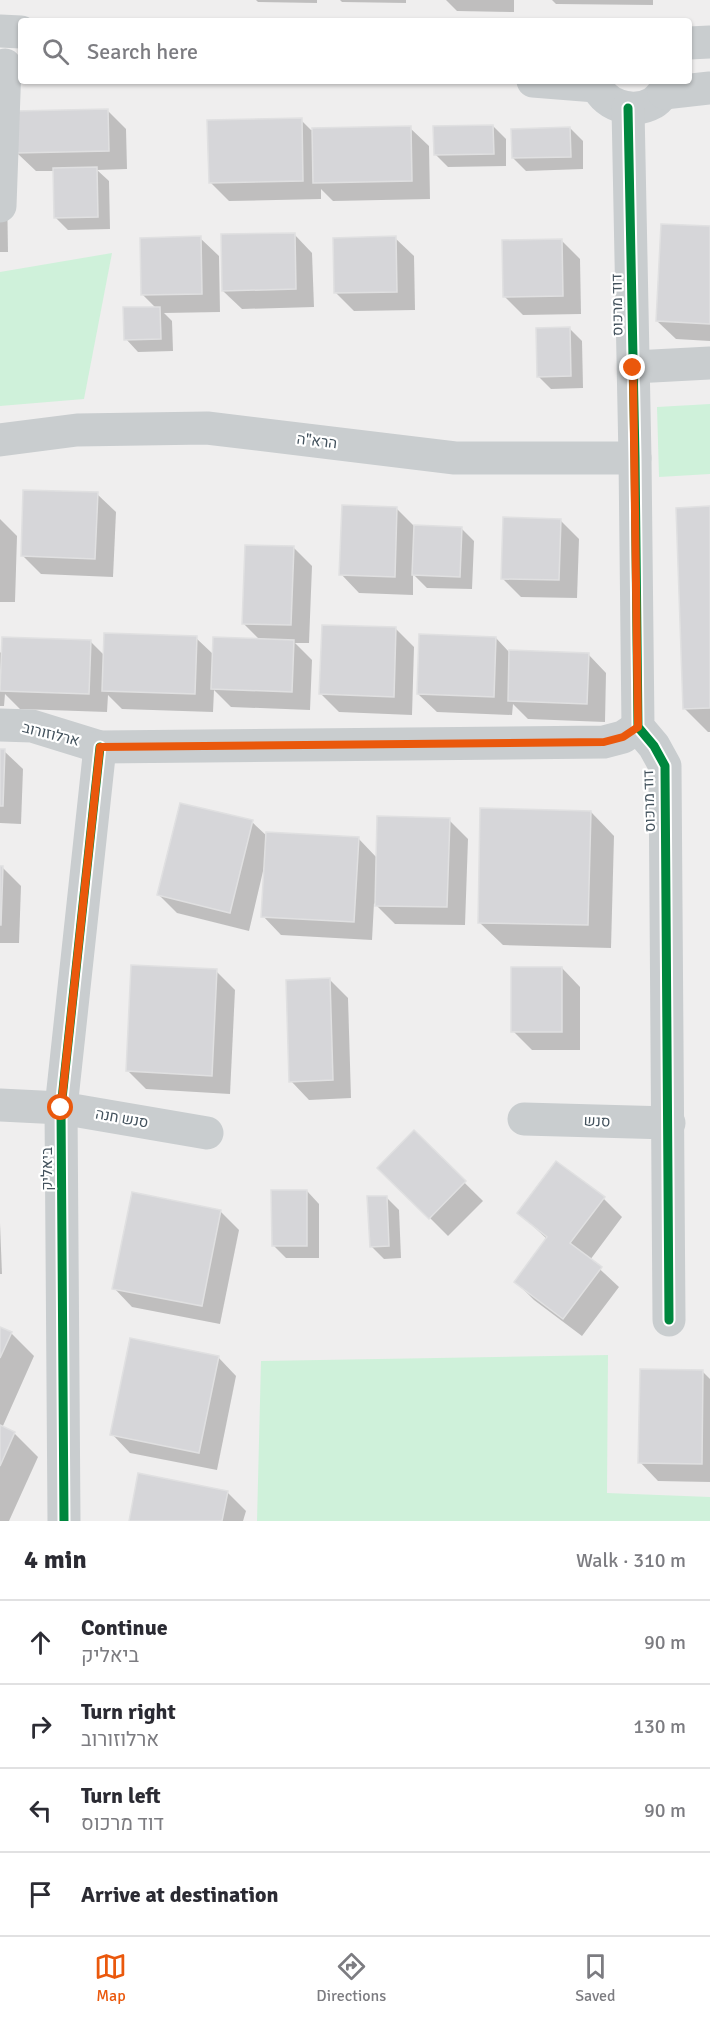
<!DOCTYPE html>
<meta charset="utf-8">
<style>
:root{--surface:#fff;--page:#f2f2f3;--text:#2b2b33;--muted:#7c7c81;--line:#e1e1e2;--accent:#ea580c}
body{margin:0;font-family:Signika,Heebo,sans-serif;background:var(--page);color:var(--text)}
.stop{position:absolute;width:18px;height:18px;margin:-14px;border:4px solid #ea580c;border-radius:50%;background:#fff}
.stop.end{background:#ea580c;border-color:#fff;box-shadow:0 2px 6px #0008}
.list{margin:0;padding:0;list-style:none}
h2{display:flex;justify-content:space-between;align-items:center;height:78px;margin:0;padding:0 24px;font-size:26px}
h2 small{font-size:20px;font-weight:400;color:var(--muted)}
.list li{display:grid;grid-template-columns:39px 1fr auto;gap:18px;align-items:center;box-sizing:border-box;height:84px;padding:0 24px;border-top:2px solid var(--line)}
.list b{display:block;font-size:22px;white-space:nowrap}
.list p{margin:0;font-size:20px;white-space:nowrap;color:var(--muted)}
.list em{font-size:20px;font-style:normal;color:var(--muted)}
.icon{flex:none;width:33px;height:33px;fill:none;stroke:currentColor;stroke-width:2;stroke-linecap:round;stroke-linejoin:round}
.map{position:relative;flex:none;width:710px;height:1521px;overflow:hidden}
.search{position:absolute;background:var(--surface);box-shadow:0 2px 4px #0004;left:18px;right:18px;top:18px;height:66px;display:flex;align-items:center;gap:15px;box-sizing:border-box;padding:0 21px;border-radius:6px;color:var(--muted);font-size:22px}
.sheet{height:414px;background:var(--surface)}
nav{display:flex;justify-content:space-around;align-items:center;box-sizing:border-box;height:84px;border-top:2px solid var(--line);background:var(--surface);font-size:16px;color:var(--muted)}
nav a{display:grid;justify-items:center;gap:3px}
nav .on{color:var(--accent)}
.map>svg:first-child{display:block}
.green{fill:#cff1da}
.shadow{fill:#0003}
.building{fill:#d6d6d9;stroke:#e0e0e1;stroke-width:1.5}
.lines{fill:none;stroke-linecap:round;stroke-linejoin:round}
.minor{stroke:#c9cdcf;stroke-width:33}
.cycleway-casing{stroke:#fff;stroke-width:13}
.cycleway{stroke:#00873e;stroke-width:9}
.route{stroke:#ea580c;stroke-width:8}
.labels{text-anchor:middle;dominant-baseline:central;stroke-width:4.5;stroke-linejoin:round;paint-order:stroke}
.street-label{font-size:15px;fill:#43525d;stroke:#fff}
</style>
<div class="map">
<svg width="710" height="1521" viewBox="0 0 710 1521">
<rect width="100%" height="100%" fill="#efeeee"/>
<g class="green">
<polygon points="112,253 84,399 0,406 0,272"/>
<polygon points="710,404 710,474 659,477 657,407"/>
<polygon points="608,1355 607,1493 710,1497 710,1521 257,1521 261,1361"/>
</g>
<g class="shadow">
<polygon points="256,0 317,0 317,3 258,2"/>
<polygon points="340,0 406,0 406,3 342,2"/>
<polygon points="446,0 514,0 514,12 457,11"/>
<polygon points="552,0 653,0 653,5 556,4"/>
<polygon points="107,110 126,129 127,169 97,170 109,181 110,229 68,230 56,218 55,171 36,171 17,153"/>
<polygon points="301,120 311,130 410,128 429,146 430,199 333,201 321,189 321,199 229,201 210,182"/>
<polygon points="493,126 506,139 506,166 448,167 435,154"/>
<polygon points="570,128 583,141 583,169 526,171 513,158"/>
<polygon points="0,181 7,189 8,252 0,252"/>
<polygon points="710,228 710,341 676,339 657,321"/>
<polygon points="294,234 312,253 314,307 242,309 223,291"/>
<polygon points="200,238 219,256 220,312 164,313 172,321 173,351 138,352 126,339 156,308 142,294"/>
<polygon points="395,238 414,256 415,310 354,311 336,293"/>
<polygon points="561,240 580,259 581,314 523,315 504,296"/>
<polygon points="570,329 582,341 583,388 551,389 538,376"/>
<polygon points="97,494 116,512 113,577 41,574 23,556"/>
<polygon points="396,508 415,527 461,528 474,541 472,589 427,588 413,574 413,595 359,593 341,574"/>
<polygon points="710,508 710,732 708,732 684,708"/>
<polygon points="0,519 17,536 15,602 0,602"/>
<polygon points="561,521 579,539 577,598 521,597 502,578"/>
<polygon points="294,548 312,566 309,643 295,643 312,660 310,710 231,707 214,690 213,712 122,709 108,695 107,712 20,709 5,694 4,706 0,706 0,652 3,655 91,642 105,656 196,638 214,655 260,640 243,623"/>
<polygon points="396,629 414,647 412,715 339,712 321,694"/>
<polygon points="496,638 509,652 588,654 606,673 605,722 528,719 513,704 512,715 437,712 418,694"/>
<polygon points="0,751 4,751 23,769 21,824 0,823"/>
<polygon points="591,812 614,836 611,948 503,945 479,922"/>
<polygon points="449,820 468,839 465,925 395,924 374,903 372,940 281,935 263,916 264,867 249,931 177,913 159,895 252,822 268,837 358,838 377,858"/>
<polygon points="0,868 3,868 21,886 19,943 0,943"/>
<polygon points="562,968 580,987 580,1050 532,1050 513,1031"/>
<polygon points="216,971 235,990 230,1094 146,1089 128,1071"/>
<polygon points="330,980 348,998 351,1098 309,1100 291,1081"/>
<polygon points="414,1133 483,1201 448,1236 380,1168"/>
<polygon points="557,1163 604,1199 622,1217 590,1260 619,1287 582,1336 534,1300 516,1282 547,1239 519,1213"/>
<polygon points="307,1191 319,1204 319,1258 286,1258 273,1245"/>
<polygon points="386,1197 399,1210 401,1258 384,1259 371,1246"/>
<polygon points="220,1211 239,1230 220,1324 132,1307 114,1288"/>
<polygon points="0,1223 2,1274 0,1274"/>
<polygon points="0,1328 11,1333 34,1356 2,1428 14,1433 38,1457 9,1521 0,1521"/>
<polygon points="218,1357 236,1376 217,1470 130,1453 112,1434"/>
<polygon points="703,1372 710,1379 710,1482 658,1481 640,1462"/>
<polygon points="227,1492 246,1511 243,1521 130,1521"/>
</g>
<g class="building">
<polygon points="108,109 109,151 16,153 15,111"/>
<polygon points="302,118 303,181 209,183 207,120"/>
<polygon points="493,125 494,154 434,155 433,126"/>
<polygon points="411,126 412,181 313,183 312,128"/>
<polygon points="570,127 571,157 512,158 511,129"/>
<polygon points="97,167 98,217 54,218 53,168"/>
<polygon points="661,224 710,226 710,324 656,321"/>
<polygon points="295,233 296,289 222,291 221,234"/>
<polygon points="201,236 202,294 141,295 140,238"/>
<polygon points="396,236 397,292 334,293 333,238"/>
<polygon points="562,239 563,296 503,297 502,240"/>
<polygon points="123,307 160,307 161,339 124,340"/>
<polygon points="570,327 571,376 537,377 536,328"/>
<polygon points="23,490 98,492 95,559 21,556"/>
<polygon points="342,505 397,507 395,577 339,575"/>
<polygon points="710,506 710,708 683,709 676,508"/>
<polygon points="503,517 561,519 559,580 501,579"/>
<polygon points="414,525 462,527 460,577 412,575"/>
<polygon points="245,545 294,546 291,625 242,624"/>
<polygon points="322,625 396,627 394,697 319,694"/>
<polygon points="104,633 197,636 195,694 102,691"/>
<polygon points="419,634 496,637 494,697 417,694"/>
<polygon points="2,637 91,640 89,694 0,691"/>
<polygon points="213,637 294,640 292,692 211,689"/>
<polygon points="509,650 589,653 587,704 508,701"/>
<polygon points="0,749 5,749 3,806 0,806"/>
<polygon points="180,803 253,820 230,913 157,895"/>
<polygon points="480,808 591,811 588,925 478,923"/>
<polygon points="377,816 450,818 447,907 375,906"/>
<polygon points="266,832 359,837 354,922 261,917"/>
<polygon points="0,866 3,866 1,925 0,925"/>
<polygon points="131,965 217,969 212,1076 126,1071"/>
<rect x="511" y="967" width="51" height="65"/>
<polygon points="330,978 333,1080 289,1082 286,980"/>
<polygon points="414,1130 466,1181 429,1219 377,1168"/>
<polygon points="556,1161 605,1197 570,1243 602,1267 563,1319 514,1282 547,1237 517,1213"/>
<polygon points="271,1190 307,1190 307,1246 272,1246"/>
<polygon points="132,1192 221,1210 202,1306 112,1289"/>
<polygon points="367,1196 387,1196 389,1246 370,1247"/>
<polygon points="0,1327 12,1332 0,1358"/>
<polygon points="130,1338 219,1356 199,1453 110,1435"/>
<polygon points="640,1369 703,1370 702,1464 638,1463"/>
<polygon points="0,1425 15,1432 0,1466"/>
<polygon points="138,1473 228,1491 222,1521 129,1521"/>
</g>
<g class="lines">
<g class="minor">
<polyline points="0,31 21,32"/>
<polyline points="689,43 710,42"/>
<polyline points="533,81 596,86"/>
<path d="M595,81C602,105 632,115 653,103C661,98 666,89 671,81"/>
<polyline points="664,93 710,88"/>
<polyline points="628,108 635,458 638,727 654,746 665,766 669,1320"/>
<polyline points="0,206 5,65"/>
<polyline points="634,367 710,363"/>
<polyline points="0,440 77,430 207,428 455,458 635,458"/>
<polyline points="0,725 32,726 100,747 604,742 623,737 638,727"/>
<polyline points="0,1105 61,1108 207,1133"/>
<polyline points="524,1119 669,1123"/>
<polyline points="64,1521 61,1108 100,747"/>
</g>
<defs>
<g id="cycleway">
<polyline points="628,108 635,458 638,727 654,746 665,766 669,1320"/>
<polyline points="64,1521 61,1108 100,747"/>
</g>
</defs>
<use href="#cycleway" class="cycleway-casing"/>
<use href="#cycleway" class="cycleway"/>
</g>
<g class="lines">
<polyline class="route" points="61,1108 100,747 604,742 623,737 638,727 633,368"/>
</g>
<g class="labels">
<g class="street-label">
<text transform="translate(617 305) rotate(-91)">דוד מרכוס</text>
<text transform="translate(317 441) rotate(7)">הרא"ה</text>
<text transform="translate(51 734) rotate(14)">ארלוזורוב</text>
<text transform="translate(649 801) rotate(-92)">דוד מרכוס</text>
<text transform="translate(122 1118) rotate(10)">סנש חנה</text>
<text transform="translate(597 1121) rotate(2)">סנש</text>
<text transform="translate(47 1169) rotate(-90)">ביאליק</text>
</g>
</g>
</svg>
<div class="stop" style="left:61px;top:1108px"></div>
<div class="stop end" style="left:633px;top:368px"></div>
<div class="search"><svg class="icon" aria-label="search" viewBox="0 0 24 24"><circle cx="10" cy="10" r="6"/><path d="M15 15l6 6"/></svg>Search here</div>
</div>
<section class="sheet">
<h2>4 min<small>Walk · 310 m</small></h2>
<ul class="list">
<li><svg class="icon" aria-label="ahead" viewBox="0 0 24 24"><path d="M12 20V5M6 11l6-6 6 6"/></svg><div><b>Continue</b><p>ביאליק</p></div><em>90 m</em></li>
<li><svg class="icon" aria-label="right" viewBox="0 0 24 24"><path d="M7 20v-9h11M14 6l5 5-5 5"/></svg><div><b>Turn right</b><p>ארלוזורוב</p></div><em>130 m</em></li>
<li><svg class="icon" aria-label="left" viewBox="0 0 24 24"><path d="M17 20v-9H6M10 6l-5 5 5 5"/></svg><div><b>Turn left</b><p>דוד מרכוס</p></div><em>90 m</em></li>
<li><svg class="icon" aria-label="arrive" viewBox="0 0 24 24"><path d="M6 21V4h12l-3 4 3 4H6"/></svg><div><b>Arrive at destination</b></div></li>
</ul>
</section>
<nav>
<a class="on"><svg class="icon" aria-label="map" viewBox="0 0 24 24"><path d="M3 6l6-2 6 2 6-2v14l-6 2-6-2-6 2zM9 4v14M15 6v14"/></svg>Map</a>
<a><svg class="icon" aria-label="directions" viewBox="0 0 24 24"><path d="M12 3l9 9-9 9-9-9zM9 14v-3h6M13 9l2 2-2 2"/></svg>Directions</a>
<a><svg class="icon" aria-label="saved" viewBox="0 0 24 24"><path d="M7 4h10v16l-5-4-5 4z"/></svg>Saved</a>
</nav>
